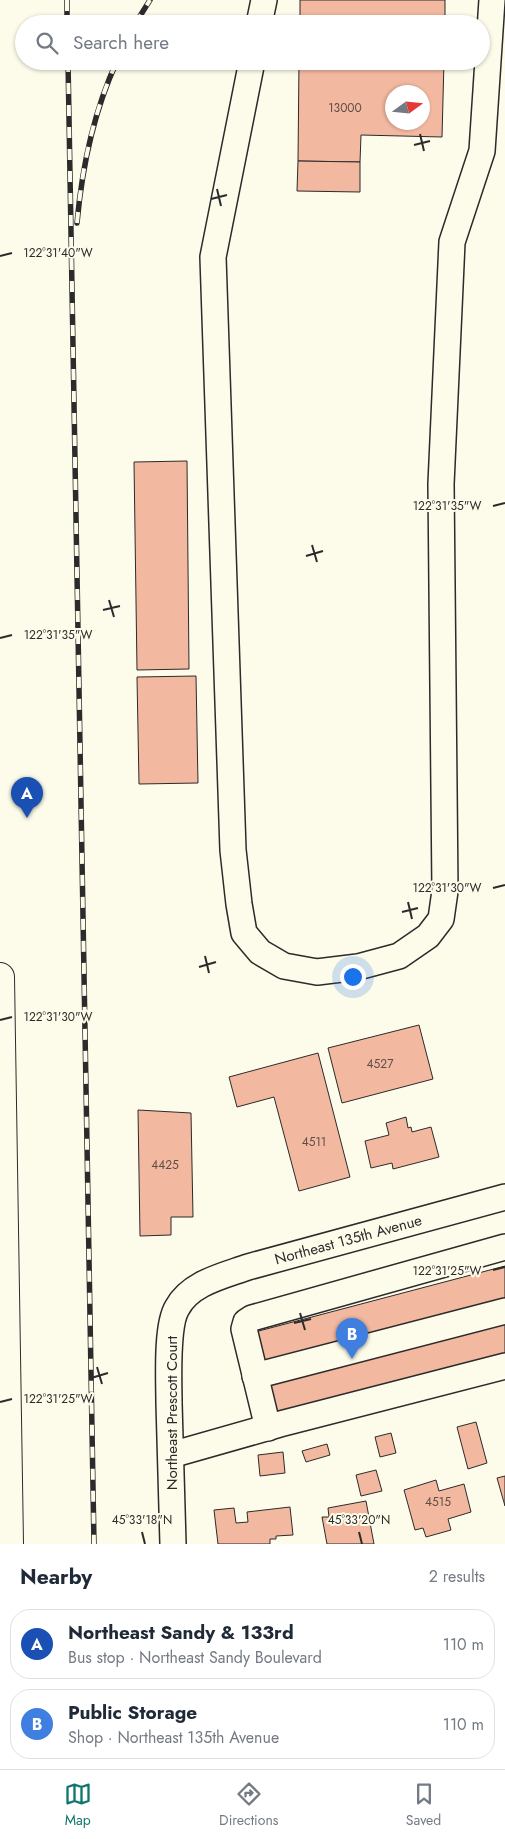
<!DOCTYPE html>
<meta charset="utf-8">
<style>
:root{--surface:#fff;--page:#f6f6f7;--text:#1f2937;--muted:#747a83;--line:#e0e1e3;--accent:#0f766e}
body{margin:0;font-family:Jost,sans-serif;background:var(--page);color:var(--text)}
.compass{position:absolute;left:385px;top:85px;width:45px;height:45px;border-radius:50%;background:var(--surface);box-shadow:0 1px 4px #0004;rotate:75deg}
.you{position:absolute;left:352px;top:976px;width:18px;height:18px;margin:-12px;border:4px solid #fff;border-radius:50%;background:#1a73e8;box-shadow:0 0 0 8px #1a73e833}
.badge{display:grid;place-items:center;width:32px;height:32px;border-radius:50%;background:var(--accent);color:#fff;font-size:16px;font-weight:700}
.pin{position:absolute;translate:-50% -41px;filter:drop-shadow(0 1px 2px #0008)}
.pin::after{content:'';position:absolute;top:26px;width:18px;height:15px;background:inherit;clip-path:polygon(0 0,100% 0,50% 100%)}
.list{margin:0;padding:0;list-style:none}
h2{display:flex;justify-content:space-between;align-items:center;height:65px;margin:0;padding:0 20px;font-size:21px}
h2 small{font-size:16px;font-weight:400;color:var(--muted)}
.list li{display:grid;grid-template-columns:32px 1fr auto;gap:15px;align-items:center;box-sizing:border-box;height:70px;margin:0 10px 10px;padding:0 10px;border:1px solid var(--line);border-radius:20px}
.list b{display:block;font-size:19px;white-space:nowrap}
.list p{margin:0;font-size:16px;white-space:nowrap;color:var(--muted)}
.list em{font-size:16px;font-style:normal;color:var(--muted)}
.icon{flex:none;width:28px;height:28px;fill:none;stroke:currentColor;stroke-width:2;stroke-linecap:round;stroke-linejoin:round}
.map{position:relative;flex:none;width:505px;height:1544px;overflow:hidden}
.search{position:absolute;background:var(--surface);box-shadow:0 1px 4px #0004;left:15px;right:15px;top:15px;height:55px;display:flex;align-items:center;gap:12px;box-sizing:border-box;padding:0 18px;border-radius:28px;color:var(--muted);font-size:19px}
.sheet{height:225px;background:var(--surface)}
nav{display:flex;justify-content:space-around;align-items:center;box-sizing:border-box;height:70px;border-top:1px solid var(--line);background:var(--surface);font-size:14px;color:var(--muted)}
nav a{display:grid;justify-items:center;gap:2px}
nav .on{color:var(--accent)}
.map>svg:first-child{display:block}
.building{fill:#f2b8a0;stroke:#2b2b2b;fill-rule:evenodd}
.lines{fill:none;stroke-linecap:round;stroke-linejoin:round}
.minor-casing{stroke:#2b2b2b;stroke-width:28}
.major-casing{stroke:#2b2b2b;stroke-width:30}
.minor{stroke:#fdfbea;stroke-width:25}
.major{stroke:#fdfbea;stroke-width:28}
.rail-casing{stroke:#2b2b2b;stroke-width:5.5}
.rail{stroke:#fdfbea;stroke-width:4;stroke-dasharray:11;stroke-linecap:butt}
.ticks{fill:none;stroke:#2b2b2b;stroke-width:2}
.labels{text-anchor:middle;dominant-baseline:central;stroke-width:4;stroke-linejoin:round;paint-order:stroke}
.number-label{font-size:12px;fill:#5d4e48}
.street-label{font-size:15px;fill:#2b2b2b;stroke:#fdfbea}
.ticks-label{font-size:12px;text-anchor:middle;fill:#2b2b2b;stroke:#fdfbea;stroke-width:4;stroke-linejoin:round;paint-order:stroke}
</style>
<div class="map">
<svg width="505" height="1544" viewBox="0 0 505 1544">
<rect width="100%" height="100%" fill="#fdfbea"/>
<g class="building">
<rect x="300" y="0" width="145" height="24"/>
<path d="M299,61H444L442,137L361,135L360,162L298,161ZM392,92H422V122H392Z"/>
<polygon points="298,161 360,162 360,192 297,191"/>
<polygon points="187,461 189,669 137,670 134,462"/>
<polygon points="196,676 198,783 139,784 137,677"/>
<polygon points="419,1025 433,1079 342,1103 328,1048"/>
<polygon points="318,1053 350,1177 299,1191 274,1097 237,1107 229,1077"/>
<polygon points="138,1110 191,1113 193,1217 171,1217 171,1235 140,1236"/>
<polygon points="406,1117 408,1128 411,1127 412,1132 431,1127 439,1157 393,1169 392,1163 371,1168 365,1141 389,1135 386,1123"/>
<polygon points="505,1266 505,1298 263,1362 255,1332"/>
<polygon points="505,1321 505,1356 276,1417 267,1385"/>
<polygon points="476,1422 487,1463 468,1469 457,1427"/>
<polygon points="391,1433 396,1453 380,1457 375,1437"/>
<polygon points="327,1444 330,1455 306,1462 302,1451"/>
<polygon points="283,1452 285,1473 260,1476 258,1455"/>
<polygon points="376,1470 382,1491 361,1496 356,1475"/>
<polygon points="505,1476 505,1506 497,1478"/>
<polygon points="436,1480 439,1491 464,1484 471,1512 448,1519 451,1530 426,1537 423,1528 415,1530 404,1490"/>
<polygon points="366,1501 374,1544 327,1544 322,1517 329,1517 328,1508"/>
<polygon points="290,1507 293,1535 276,1536 276,1539 270,1539 270,1544 218,1544 214,1510 234,1508 236,1523 248,1522 247,1512"/>
</g>
<g class="lines">
<defs>
<g id="minor">
<polyline points="259,24 264,0"/>
<polyline points="252,61 213,257 233,850 239,904 244,933 260,952 284,966 317,972 358,967 399,956 428,936 441,919 445,891 441,484 452,242 482,151 492,0"/>
<polyline points="255,1376 505,1311"/>
<polyline points="268,1428 244,1329 246,1322 252,1318 505,1247"/>
<polyline points="171,1455 280,1424 505,1366"/>
<path id="s1" d="M173,1544C172,1497 170,1450 169,1403C169,1381 166,1326 177,1308C190,1283 223,1276 248,1267L505,1197"/>
</g>
<polyline id="major" points="0,977 9,1544"/>
</defs>
<use href="#minor" class="minor-casing"/>
<use href="#major" class="major-casing"/>
<use href="#minor" class="minor"/>
<use href="#major" class="major"/>
<defs>
<g id="rail">
<polyline points="67,0 67,24"/>
<polyline points="135,24 150,0"/>
<polyline points="68,61 94,1544"/>
<path d="M77,223C82,167 93,113 117,61"/>
</g>
</defs>
<use href="#rail" class="rail-casing"/>
<use href="#rail" class="rail"/>
</g>
<path class="ticks" d="M420,134L424,151M414,145L430,141M217,189L221,206M211,199L227,195M0,256L12,253M493,506L505,503M312,545L317,562M306,556L323,551M109,600L114,617M103,610L120,606M0,638L12,635M493,888L505,885M408,902L412,919M402,912L418,908M205,956L209,973M199,967L216,962M0,1020L12,1017M493,1270L505,1267M300,1313L305,1330M294,1323L311,1319M97,1367L102,1384M91,1378L108,1373M0,1402L12,1399M142,1532L145,1544M359,1532L362,1544"/>
<g class="labels">
<g class="number-label">
<text x="345" y="108">13000</text>
<text x="380" y="1064">4527</text>
<text x="314" y="1142">4511</text>
<text x="165" y="1165">4425</text>
<text x="438" y="1502">4515</text>
</g>
<g class="street-label">
<text stroke="none"><textPath href="#s1" startOffset="425">Northeast 135th Avenue</textPath></text>
<text transform="translate(172 1413) rotate(-90)">Northeast Prescott Court</text>
</g>
</g>
<g class="ticks-label">
<text x="58" y="257">122°31'40"W</text>
<text x="447" y="510">122°31'35"W</text>
<text x="58" y="639">122°31'35"W</text>
<text x="447" y="892">122°31'30"W</text>
<text x="58" y="1021">122°31'30"W</text>
<text x="447" y="1275">122°31'25"W</text>
<text x="58" y="1403">122°31'25"W</text>
<text x="142" y="1524">45°33'18"N</text>
<text x="359" y="1524">45°33'20"N</text>
</g>
</svg>
<svg class="compass" viewBox="-18 -18 36 36"><path d="M0-13l5 13h-10z" fill="#e53935"/><path d="M0 13l5-13h-10z" fill="#747a83"/></svg>
<div class="you"></div>
<div class="pin badge" style="left:27px;top:818px;background:#1a4fb4">A</div>
<div class="pin badge" style="left:352px;top:1359px;background:#3f7fe0">B</div>
<div class="search"><svg class="icon" aria-label="search" viewBox="0 0 24 24"><circle cx="10" cy="10" r="6"/><path d="M15 15l6 6"/></svg>Search here</div>
</div>
<section class="sheet">
<h2>Nearby<small>2 results</small></h2>
<ul class="list">
<li><span class="badge" style="background:#1a4fb4">A</span><div><b>Northeast Sandy &amp; 133rd</b><p>Bus stop · Northeast Sandy Boulevard</p></div><em>110 m</em></li>
<li><span class="badge" style="background:#3f7fe0">B</span><div><b>Public Storage</b><p>Shop · Northeast 135th Avenue</p></div><em>110 m</em></li>
</ul>
</section>
<nav>
<a class="on"><svg class="icon" aria-label="map" viewBox="0 0 24 24"><path d="M3 6l6-2 6 2 6-2v14l-6 2-6-2-6 2zM9 4v14M15 6v14"/></svg>Map</a>
<a><svg class="icon" aria-label="directions" viewBox="0 0 24 24"><path d="M12 3l9 9-9 9-9-9zM9 14v-3h6M13 9l2 2-2 2"/></svg>Directions</a>
<a><svg class="icon" aria-label="saved" viewBox="0 0 24 24"><path d="M7 4h10v16l-5-4-5 4z"/></svg>Saved</a>
</nav>
